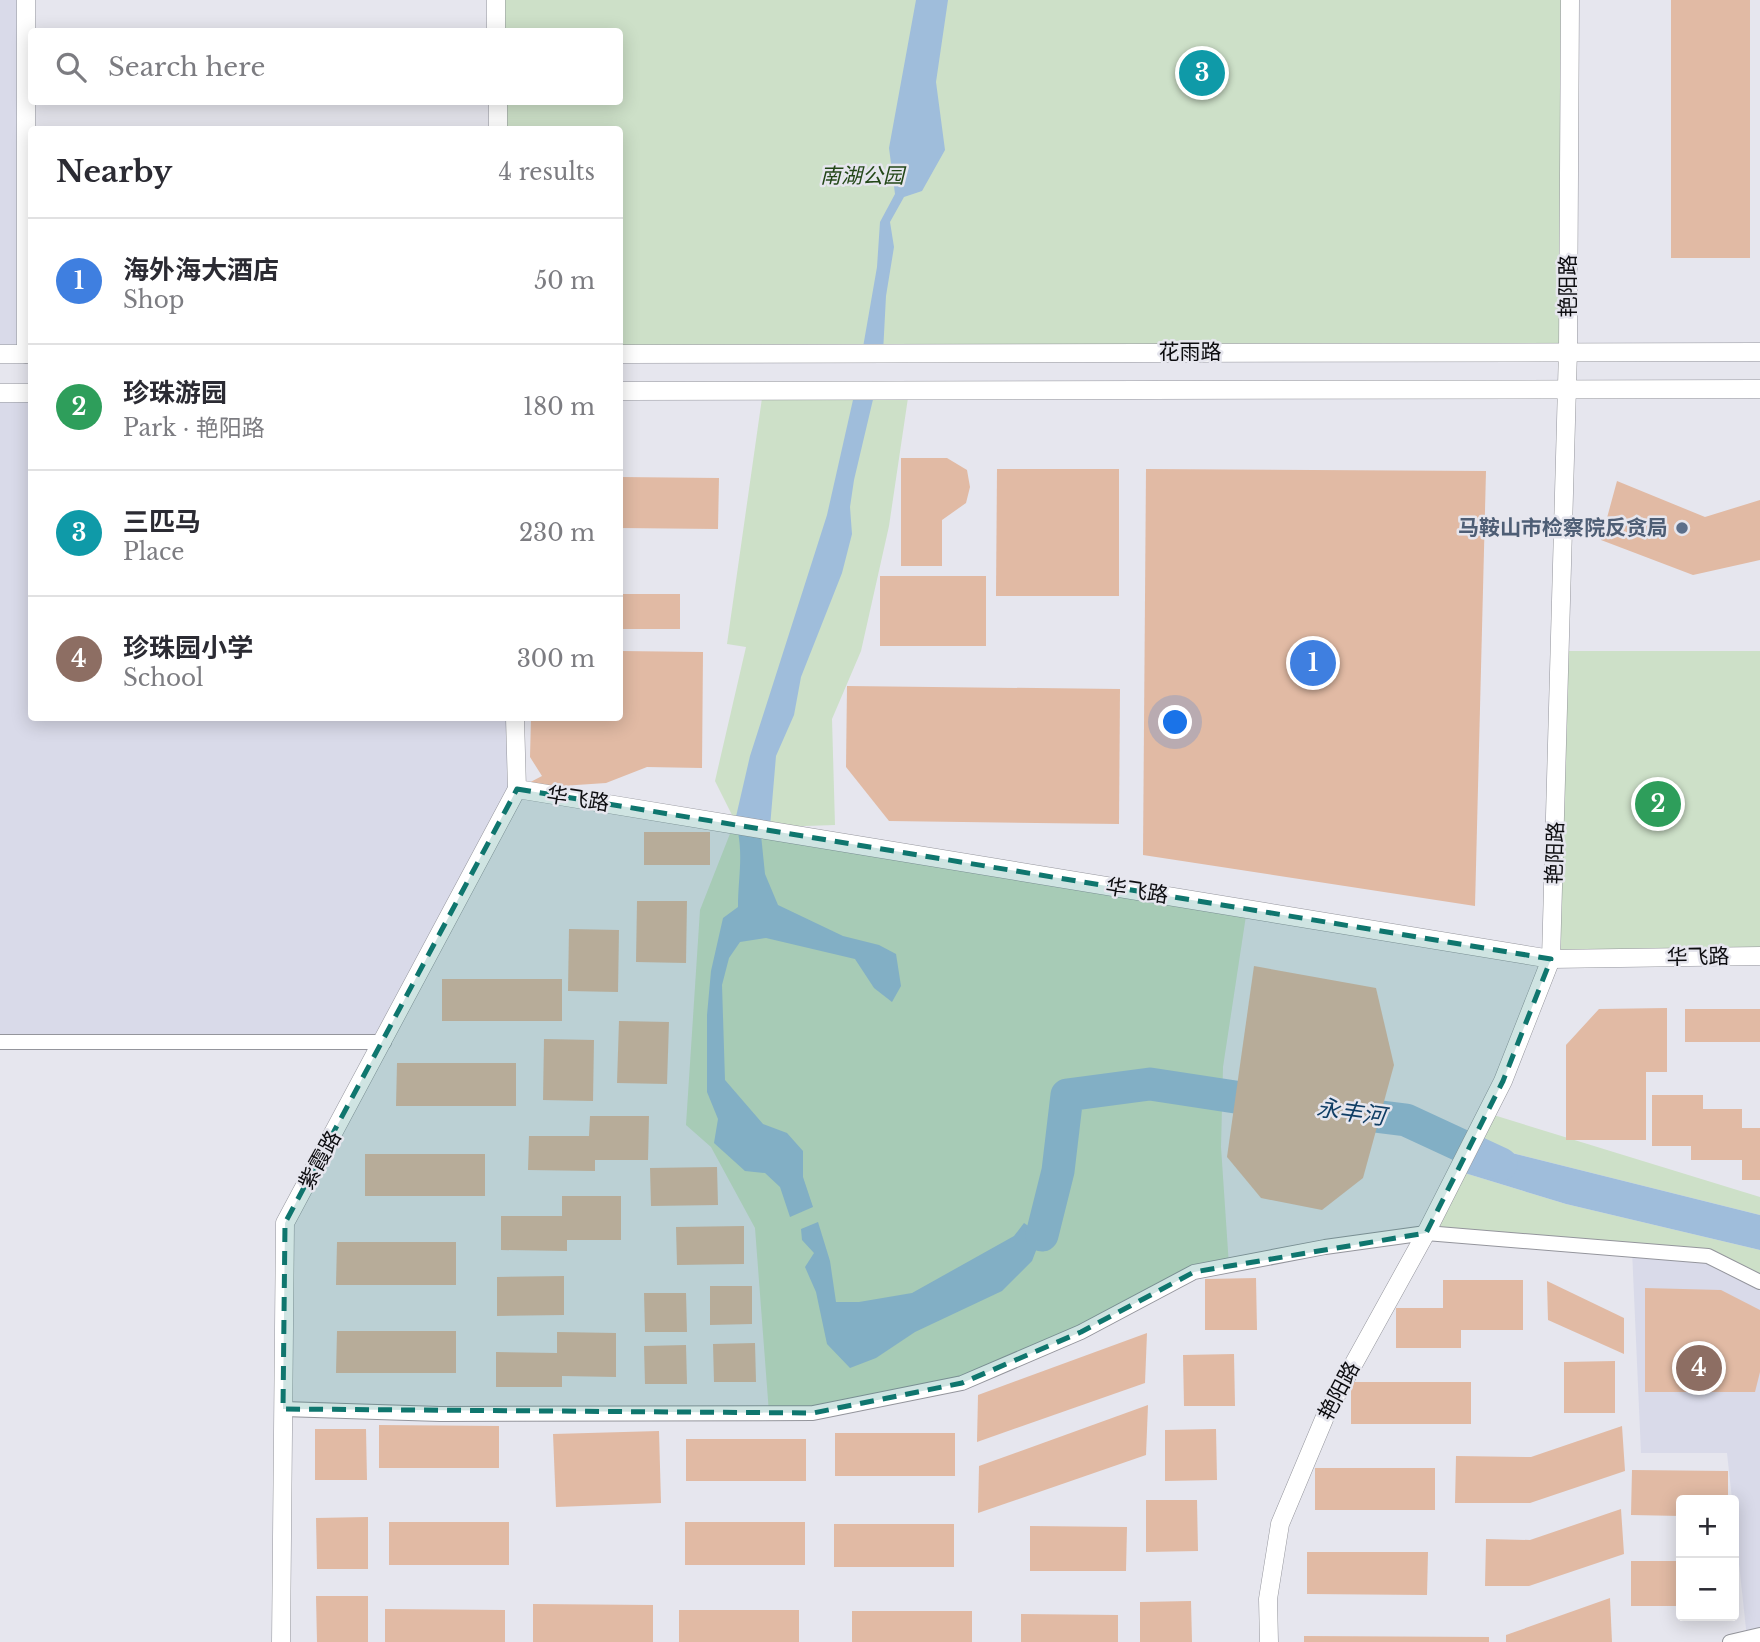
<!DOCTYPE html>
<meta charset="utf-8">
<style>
:root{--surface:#fff;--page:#f7f7f7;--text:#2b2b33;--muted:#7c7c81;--line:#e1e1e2;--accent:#6a65de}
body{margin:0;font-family:"Libre Baskerville","Noto Sans SC",serif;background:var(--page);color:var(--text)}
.controls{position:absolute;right:21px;bottom:21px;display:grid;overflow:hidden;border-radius:7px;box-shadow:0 4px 18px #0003}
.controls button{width:63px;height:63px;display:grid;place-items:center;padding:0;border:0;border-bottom:2px solid var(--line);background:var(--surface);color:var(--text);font:35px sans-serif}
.you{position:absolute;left:1176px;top:723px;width:24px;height:24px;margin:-18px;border:5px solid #fff;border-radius:50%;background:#1a73e8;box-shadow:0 0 0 10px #1a73e833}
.badge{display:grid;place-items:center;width:46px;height:46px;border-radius:50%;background:var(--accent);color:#fff;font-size:23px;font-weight:700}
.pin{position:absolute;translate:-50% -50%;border:4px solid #fff;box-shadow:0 2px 7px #0006}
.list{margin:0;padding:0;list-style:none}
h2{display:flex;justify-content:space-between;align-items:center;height:91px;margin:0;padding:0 28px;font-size:30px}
h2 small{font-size:23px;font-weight:400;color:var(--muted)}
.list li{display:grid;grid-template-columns:46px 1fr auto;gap:21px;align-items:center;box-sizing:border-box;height:126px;padding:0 28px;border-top:2px solid var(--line)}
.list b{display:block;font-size:26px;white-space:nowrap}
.list p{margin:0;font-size:23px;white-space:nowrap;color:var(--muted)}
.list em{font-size:23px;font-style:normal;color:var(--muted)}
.icon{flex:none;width:38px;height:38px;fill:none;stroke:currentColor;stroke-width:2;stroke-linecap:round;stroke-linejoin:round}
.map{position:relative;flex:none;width:1760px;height:1642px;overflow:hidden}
.search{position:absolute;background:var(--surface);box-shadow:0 4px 18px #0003;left:28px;top:28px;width:595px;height:77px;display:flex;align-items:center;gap:18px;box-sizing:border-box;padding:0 24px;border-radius:7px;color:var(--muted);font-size:26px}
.panel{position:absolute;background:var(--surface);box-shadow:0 4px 18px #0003;left:28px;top:126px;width:595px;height:595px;border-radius:7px}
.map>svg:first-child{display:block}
.built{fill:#d9dae9}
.green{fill:#cde0c8}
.water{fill:#9fbddb}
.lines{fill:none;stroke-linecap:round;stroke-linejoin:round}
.river{stroke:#9fbddb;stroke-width:33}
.building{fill:#e1baa4}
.minor-casing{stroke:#94959c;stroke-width:16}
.tertiary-casing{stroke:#94959c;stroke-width:19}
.minor{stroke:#fff;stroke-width:14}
.tertiary{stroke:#fff;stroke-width:18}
.marked{fill:#0f766e;fill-opacity:0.2;stroke:#0f766e;stroke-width:5;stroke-dasharray:14 9;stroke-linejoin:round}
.service-dot{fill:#5c6f8a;stroke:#e6e6ee;stroke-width:2.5}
.labels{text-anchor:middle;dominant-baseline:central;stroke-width:5;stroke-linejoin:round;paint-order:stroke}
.park-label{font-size:21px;font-style:italic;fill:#234718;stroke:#e6e6ee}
.street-label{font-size:21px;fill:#0d0d10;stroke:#e6e6ee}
.service-label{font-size:21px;font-weight:bold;fill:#4e5e75;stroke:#e6e6ee;text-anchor:end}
.water-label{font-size:23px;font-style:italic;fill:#103e65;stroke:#e6e6ee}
</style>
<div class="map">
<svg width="1760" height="1642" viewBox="0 0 1760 1642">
<rect width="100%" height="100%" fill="#e6e6ee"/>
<g class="built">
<polygon points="0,0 26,0 31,354 0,354"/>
<polygon points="0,394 31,394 32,718 515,718 517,789 384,1042 0,1042"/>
<polygon points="1632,1250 1708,1256 1760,1282 1760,1635 1747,1638 1727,1453 1641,1453"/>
</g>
<g class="green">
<polygon points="496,0 1570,0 1568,350 620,354 620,130 498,129 498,102 620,102 620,32 496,31"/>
<polygon points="763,391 909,391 889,526 861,651 832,719 835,825 776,827 1247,909 1223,1067 1221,1147 1229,1266 1184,1278 962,1383 769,1413 755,1228 711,1147 686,1125 700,910 735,821 715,781 746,647 727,644"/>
<polygon points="1561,651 1760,651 1760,956 1551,959"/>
<polygon points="1487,1113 1760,1197 1760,1215 1472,1143"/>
<polygon points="1458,1171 1566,1204 1760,1250 1760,1282 1708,1256 1426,1233"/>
</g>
<g class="water">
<polygon points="916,0 948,0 936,82 945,150 922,191 904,197 890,222 894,247 886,296 883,353 862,353 877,267 880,222 895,194 889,148"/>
<polygon points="855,391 875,391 854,480 850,507 852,534 842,573 801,677 794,715 776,756 770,827 735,821 750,756 827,515"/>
<path d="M738,832L761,835L765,874L778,905L843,936L879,945L896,954L901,986L892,1002L874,988L855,959L766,938L740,942L729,958L722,985L725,1080L763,1124L787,1133L803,1151V1177L813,1207L790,1217L780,1187L765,1173L745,1171L714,1143L718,1119L707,1092V1015L711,971L723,918L738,907C738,880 743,859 738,832Z"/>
<polygon points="1472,1143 1760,1215 1760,1250 1566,1204 1458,1171"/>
<polygon points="818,1222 830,1261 836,1302 859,1302 912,1293 1014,1236 1024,1223 1042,1235 1032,1261 1002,1291 915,1332 876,1358 850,1368 827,1344 816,1292 805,1267 814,1253 802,1240 801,1229"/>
</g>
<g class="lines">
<g class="river">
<polyline points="1334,1111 1406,1120 1501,1164"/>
<polyline points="1042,1235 1058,1171 1067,1095 1150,1084 1281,1104"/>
</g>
</g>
<g class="building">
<rect x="1671" y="0" width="79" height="258"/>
<polygon points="901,458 947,458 967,470 970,487 966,503 942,520 942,566 901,566"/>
<polygon points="997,469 1119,469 1119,596 996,596"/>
<polygon points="1146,469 1486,471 1475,906 1143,855"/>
<polygon points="620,477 719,478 718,529 620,528"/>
<polygon points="1617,481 1705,517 1760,500 1760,560 1693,575 1601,540"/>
<rect x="880" y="576" width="106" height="70"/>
<rect x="620" y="594" width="60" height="35"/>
<polygon points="621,651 703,652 702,768 647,767 606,783 517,789 542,776 530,757 531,718 620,718"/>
<polygon points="847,686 1120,689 1119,824 889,821 846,767"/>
<rect x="644" y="832" width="66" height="33"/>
<polygon points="637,901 687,901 686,963 636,962"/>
<polygon points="569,929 619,930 618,992 568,991"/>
<polygon points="1254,966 1376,988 1394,1065 1363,1178 1322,1210 1261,1198 1227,1157"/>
<rect x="442" y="979" width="120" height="42"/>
<polygon points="1667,1008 1667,1072 1646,1072 1646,1140 1566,1140 1566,1045 1599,1009"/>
<rect x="1685" y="1009" width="75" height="33"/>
<polygon points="619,1021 669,1022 667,1084 617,1083"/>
<polygon points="544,1039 594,1040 593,1101 543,1100"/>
<polygon points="397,1063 516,1063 516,1106 396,1106"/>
<polygon points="1652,1095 1703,1095 1703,1109 1742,1109 1742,1128 1760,1128 1760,1180 1742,1180 1742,1160 1691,1160 1691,1146 1652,1146"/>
<polygon points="590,1116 649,1116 648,1160 595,1160 595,1171 528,1170 529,1136 589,1136"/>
<rect x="365" y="1154" width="120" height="42"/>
<polygon points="717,1167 718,1205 651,1206 650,1168"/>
<polygon points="562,1196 621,1196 621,1240 567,1240 567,1251 501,1250 501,1216 562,1216"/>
<polygon points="744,1226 744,1264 677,1265 676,1227"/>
<polygon points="337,1242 456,1242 456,1285 336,1285"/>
<polygon points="564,1276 564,1315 497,1316 497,1277"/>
<polygon points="1256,1278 1257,1330 1205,1330 1205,1279"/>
<polygon points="1443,1280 1523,1280 1523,1330 1461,1330 1461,1348 1396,1348 1396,1308 1443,1308"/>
<polygon points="1547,1281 1624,1318 1624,1354 1548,1320"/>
<polygon points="710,1286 752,1286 752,1324 710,1325"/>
<polygon points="1645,1288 1721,1290 1760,1310 1760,1372 1755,1392 1645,1392"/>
<polygon points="644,1293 686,1293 687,1332 645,1332"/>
<polygon points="337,1331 456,1331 456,1373 336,1373"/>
<polygon points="557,1332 616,1333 616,1377 562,1376 562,1387 496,1387 496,1352 557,1353"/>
<polygon points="1147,1333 1145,1383 977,1442 978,1395"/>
<polygon points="755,1343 756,1382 714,1382 713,1344"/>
<polygon points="686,1345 687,1384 645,1384 644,1346"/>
<polygon points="1234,1354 1235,1406 1184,1406 1183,1355"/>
<polygon points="1615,1361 1615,1413 1564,1413 1564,1362"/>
<rect x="1351" y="1382" width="120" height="42"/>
<polygon points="1148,1405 1146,1455 978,1513 979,1466"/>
<polygon points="379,1425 499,1426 499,1468 379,1468"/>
<polygon points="1622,1426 1625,1471 1530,1503 1455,1503 1456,1456 1531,1457"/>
<polygon points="315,1429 366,1429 367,1480 315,1480"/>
<polygon points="1216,1429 1217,1480 1165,1481 1165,1430"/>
<polygon points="659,1431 661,1503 556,1507 553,1434"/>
<rect x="835" y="1433" width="120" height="43"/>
<rect x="686" y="1439" width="120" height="42"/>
<rect x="1315" y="1468" width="120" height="42"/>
<polygon points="1632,1470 1728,1471 1728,1500 1681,1500 1681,1516 1631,1515"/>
<polygon points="1146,1500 1197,1500 1198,1551 1146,1552"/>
<polygon points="1621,1509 1624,1554 1529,1586 1485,1586 1486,1539 1530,1540"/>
<polygon points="368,1517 368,1569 317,1569 316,1518"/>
<rect x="389" y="1522" width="120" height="43"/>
<rect x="685" y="1522" width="120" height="43"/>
<rect x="834" y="1524" width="120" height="43"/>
<polygon points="1030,1526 1127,1527 1126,1571 1030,1571"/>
<polygon points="1307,1552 1428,1552 1427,1595 1307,1594"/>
<rect x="1631" y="1561" width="50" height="45"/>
<polygon points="316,1596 368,1596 368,1642 317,1642"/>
<polygon points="1610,1598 1612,1642 1506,1642 1506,1635"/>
<polygon points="1191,1601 1192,1642 1140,1642 1140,1602"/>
<polygon points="533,1604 653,1605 653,1642 533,1642"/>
<polygon points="385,1609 505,1610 505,1642 385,1642"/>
<rect x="679" y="1610" width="120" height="32"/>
<rect x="852" y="1611" width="120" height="31"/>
<polygon points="1021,1614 1118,1615 1118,1642 1021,1642"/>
<polygon points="1304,1636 1489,1637 1489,1642 1304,1642"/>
</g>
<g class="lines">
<defs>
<g id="minor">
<polyline points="0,1042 384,1042"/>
<polyline points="283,1409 440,1414 813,1413 962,1383 1081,1332 1194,1272 1325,1247 1426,1233 1708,1256 1760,1282"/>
<polyline points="1730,1642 1760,1635"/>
</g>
<g id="tertiary">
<polyline points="26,0 26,354"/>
<polyline points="496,0 496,32"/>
<polyline points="498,102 498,130"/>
<polyline points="0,354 32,354"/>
<polyline points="620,354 1760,352"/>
<polyline points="620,391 1760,389"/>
<polyline points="0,393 32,393"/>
<polyline points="517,789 1551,959 1760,956"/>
<polyline points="281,1642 285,1223 517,789 515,718"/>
<polyline points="1269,1642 1268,1599 1280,1524 1327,1412 1426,1233 1503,1081 1551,959 1568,350 1570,0"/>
</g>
</defs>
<use href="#minor" class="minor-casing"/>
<use href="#tertiary" class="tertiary-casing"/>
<use href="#minor" class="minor"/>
<use href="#tertiary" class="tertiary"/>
</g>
<path class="marked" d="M517,789L1551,959L1503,1081L1426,1233L1194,1272L1081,1332L962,1383L813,1413L283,1409L285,1223Z"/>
<circle class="service-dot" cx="1682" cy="528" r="7"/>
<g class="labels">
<g class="park-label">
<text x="862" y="176">南湖公园</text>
</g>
<g class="street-label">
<text transform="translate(1568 286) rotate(-90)">艳阳路</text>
<text x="1190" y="352">花雨路</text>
<text transform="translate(578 799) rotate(9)">华飞路</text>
<text transform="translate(1555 853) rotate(-88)">艳阳路</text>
<text transform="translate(1137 891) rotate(9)">华飞路</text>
<text transform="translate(1698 957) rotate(-1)">华飞路</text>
<text transform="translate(320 1160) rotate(-61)">紫霞路</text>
<text transform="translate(1339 1391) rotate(-62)">艳阳路</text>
</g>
<g class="service-label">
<text x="1668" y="528">马鞍山市检察院反贪局</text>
</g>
<g class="water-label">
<text transform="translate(1351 1112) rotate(8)">永丰河</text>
</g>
</g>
</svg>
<div class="controls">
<button>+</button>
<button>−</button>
</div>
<div class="you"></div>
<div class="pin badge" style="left:1313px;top:663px;background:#3f7fe0">1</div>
<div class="pin badge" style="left:1658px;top:804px;background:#2e9e5b">2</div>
<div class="pin badge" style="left:1202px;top:73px;background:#0f9aa8">3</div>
<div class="pin badge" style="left:1699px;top:1368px;background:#8d6e63">4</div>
<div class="search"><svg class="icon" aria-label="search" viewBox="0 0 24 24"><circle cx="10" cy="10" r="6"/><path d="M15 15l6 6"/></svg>Search here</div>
<section class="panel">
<h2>Nearby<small>4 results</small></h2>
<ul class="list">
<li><span class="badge" style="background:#3f7fe0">1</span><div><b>海外海大酒店</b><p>Shop</p></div><em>50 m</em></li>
<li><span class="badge" style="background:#2e9e5b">2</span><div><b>珍珠游园</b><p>Park · 艳阳路</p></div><em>180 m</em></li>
<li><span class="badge" style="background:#0f9aa8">3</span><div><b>三匹马</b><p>Place</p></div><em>230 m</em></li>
<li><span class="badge" style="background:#8d6e63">4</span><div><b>珍珠园小学</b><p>School</p></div><em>300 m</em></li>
</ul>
</section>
</div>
